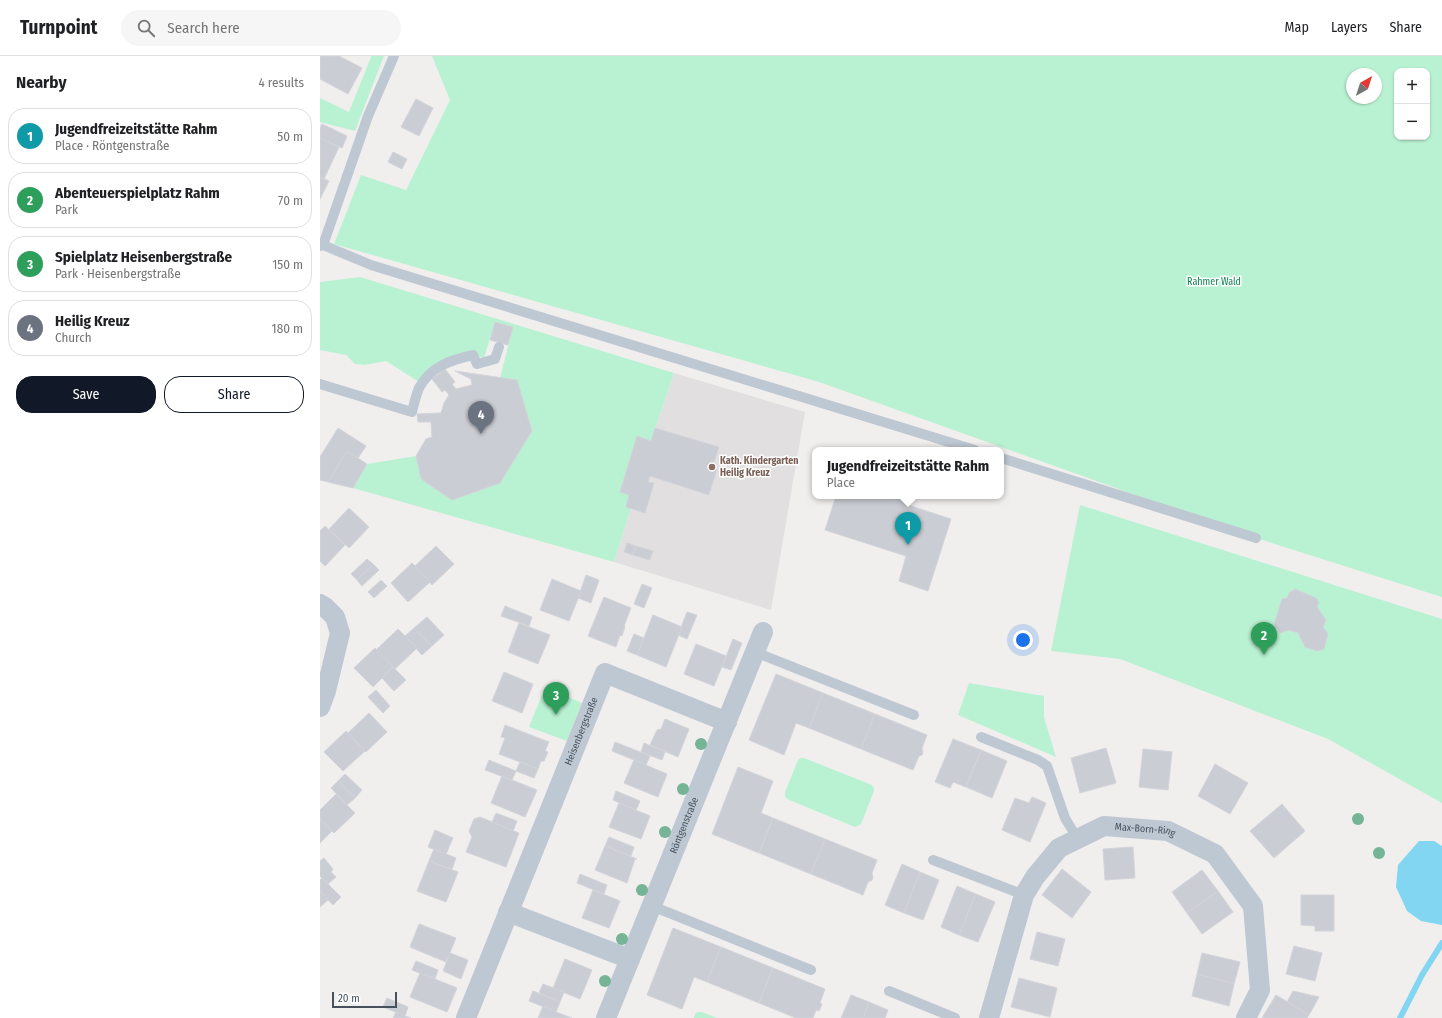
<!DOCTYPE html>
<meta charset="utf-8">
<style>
:root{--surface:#fff;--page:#f6f6f6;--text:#202124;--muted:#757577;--line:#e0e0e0;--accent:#111827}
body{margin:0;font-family:"Fira Sans Condensed",sans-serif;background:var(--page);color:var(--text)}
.controls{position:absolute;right:12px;top:12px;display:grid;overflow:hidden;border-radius:8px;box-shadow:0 1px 3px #0004}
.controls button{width:36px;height:36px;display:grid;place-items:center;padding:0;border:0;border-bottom:1px solid var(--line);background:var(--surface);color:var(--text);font:20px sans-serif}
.compass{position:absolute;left:1026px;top:12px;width:36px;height:36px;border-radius:50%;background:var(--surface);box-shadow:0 1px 3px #0004;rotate:39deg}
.scale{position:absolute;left:12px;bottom:10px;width:65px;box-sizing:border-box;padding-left:4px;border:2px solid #45515d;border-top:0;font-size:11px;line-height:14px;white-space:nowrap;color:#45515d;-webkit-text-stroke:3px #fff;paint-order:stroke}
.you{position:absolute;left:703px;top:584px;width:14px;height:14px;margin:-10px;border:3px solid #fff;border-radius:50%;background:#1a73e8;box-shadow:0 0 0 6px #1a73e833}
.badge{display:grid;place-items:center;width:26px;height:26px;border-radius:50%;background:var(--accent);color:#fff;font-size:13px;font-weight:700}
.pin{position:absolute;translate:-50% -33px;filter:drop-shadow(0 1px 2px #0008)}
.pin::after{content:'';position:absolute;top:21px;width:14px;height:12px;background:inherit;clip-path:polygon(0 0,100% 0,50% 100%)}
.popup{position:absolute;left:492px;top:391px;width:192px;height:52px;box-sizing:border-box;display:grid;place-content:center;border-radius:8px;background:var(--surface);filter:drop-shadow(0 1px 3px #0005);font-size:13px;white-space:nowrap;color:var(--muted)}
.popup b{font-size:15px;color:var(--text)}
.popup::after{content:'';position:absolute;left:50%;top:100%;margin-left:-8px;border:8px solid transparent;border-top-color:var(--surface)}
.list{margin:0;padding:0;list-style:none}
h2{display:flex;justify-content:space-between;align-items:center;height:52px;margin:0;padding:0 16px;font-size:17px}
h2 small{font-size:13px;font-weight:400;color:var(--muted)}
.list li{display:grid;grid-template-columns:26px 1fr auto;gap:12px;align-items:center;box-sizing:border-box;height:56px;margin:0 8px 8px;padding:0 8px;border:1px solid var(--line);border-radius:16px}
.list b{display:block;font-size:15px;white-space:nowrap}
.list p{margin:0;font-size:13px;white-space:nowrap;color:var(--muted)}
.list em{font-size:13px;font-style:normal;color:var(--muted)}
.actions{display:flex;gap:8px;padding:12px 16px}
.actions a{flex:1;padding:9px 0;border:1px solid var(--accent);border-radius:16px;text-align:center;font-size:14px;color:var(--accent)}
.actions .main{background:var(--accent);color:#fff}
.icon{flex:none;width:22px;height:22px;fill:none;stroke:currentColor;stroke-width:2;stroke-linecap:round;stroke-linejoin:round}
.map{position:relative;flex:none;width:1122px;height:962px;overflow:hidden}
header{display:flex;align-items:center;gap:24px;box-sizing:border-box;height:56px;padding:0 20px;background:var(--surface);border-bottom:1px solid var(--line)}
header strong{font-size:19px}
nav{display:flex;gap:22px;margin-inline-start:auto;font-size:14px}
.search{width:280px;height:36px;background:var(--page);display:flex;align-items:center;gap:10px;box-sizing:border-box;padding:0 14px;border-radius:22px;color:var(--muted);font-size:15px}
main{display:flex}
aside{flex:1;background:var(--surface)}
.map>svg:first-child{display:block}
.education{fill:#e2dfe0}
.green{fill:#b9f2d2;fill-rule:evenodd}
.water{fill:#83d6f2}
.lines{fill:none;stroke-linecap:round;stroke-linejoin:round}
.stream{stroke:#83d6f2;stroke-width:6}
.building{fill:#cacdd3;stroke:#d2d4da}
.lane{stroke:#bec8d2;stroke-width:10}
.street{stroke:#bec8d2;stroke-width:20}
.tree{fill:#75b497}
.education-dot{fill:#8d6e63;stroke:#fff;stroke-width:1.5}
.labels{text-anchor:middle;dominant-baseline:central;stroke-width:3;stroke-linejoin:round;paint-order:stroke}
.park-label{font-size:10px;fill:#108450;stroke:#fff}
.education-label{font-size:10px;font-weight:bold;fill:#785e54;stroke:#fff;text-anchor:start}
.street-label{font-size:10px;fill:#45515d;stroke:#fff}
</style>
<header>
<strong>Turnpoint</strong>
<div class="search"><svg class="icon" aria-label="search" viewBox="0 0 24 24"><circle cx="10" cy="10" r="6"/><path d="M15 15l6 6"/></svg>Search here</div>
<nav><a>Map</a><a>Layers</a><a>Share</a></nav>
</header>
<main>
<aside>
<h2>Nearby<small>4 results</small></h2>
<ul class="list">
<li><span class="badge" style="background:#0f9aa8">1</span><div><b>Jugendfreizeitstätte Rahm</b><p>Place · Röntgenstraße</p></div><em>50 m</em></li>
<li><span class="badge" style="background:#2e9e5b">2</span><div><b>Abenteuerspielplatz Rahm</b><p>Park</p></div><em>70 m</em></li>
<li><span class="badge" style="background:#2e9e5b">3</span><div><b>Spielplatz Heisenbergstraße</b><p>Park · Heisenbergstraße</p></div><em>150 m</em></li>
<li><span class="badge" style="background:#6b7280">4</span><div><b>Heilig Kreuz</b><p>Church</p></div><em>180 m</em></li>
</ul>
<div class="actions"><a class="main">Save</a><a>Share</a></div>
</aside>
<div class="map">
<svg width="1122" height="962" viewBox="0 0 1122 962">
<rect width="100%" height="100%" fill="#f1eeee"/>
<polygon class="education" points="354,317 485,356 451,554 294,506 311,452 306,451 300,436 317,380 331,385"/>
<g class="green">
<polygon points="50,0 64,0 35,75 0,66 0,42 29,56 51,1"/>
<path d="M112,0H1122V541L936,482L499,326L14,188L41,119L86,134L130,44ZM1077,15H1107V81H1077ZM1032,18H1056V42H1032Z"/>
<polygon points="40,221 354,317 331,385 317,381 300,436 309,439 306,450 311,452 294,506 33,432 47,408 96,400 101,423 132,444 180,427 212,374 197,324 180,322 193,271 175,266 164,302 158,300 152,294 131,300 115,308 99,326 66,305 45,309 35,308 26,299 0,294 0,226"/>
<polygon points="760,449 1122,563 1122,747 1008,683 800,603 731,595"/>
<polygon points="649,627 724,640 724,661 736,701 638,659"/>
<polygon points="231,634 262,647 247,685 209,671 222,639 226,636"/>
<polygon points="481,702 484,702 552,729 554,732 554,735 541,768 538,770 535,771 467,743 465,740 465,736 478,704"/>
<polygon points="378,956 382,956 397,962 374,962 375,958"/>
</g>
<polygon class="water" points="1099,785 1114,785 1122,790 1122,869 1101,865 1087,855 1076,831 1078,809"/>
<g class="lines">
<polyline class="stream" points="1080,962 1102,919 1122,887"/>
</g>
<g class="building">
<polygon points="0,0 19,0 42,12 28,38 0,23"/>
<polygon points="96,43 113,52 99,80 81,71"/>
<polygon points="2,68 27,80 22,92 0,82 0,72"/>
<polygon points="0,82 19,91 4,123 0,121"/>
<polygon points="73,96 87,103 82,113 68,106"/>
<polygon points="0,121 9,125 0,143"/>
<polygon points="175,266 193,271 188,289 170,284"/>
<polygon points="125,313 135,326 132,328 136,333 152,329 151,323 135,315 197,324 212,375 180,427 132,444 101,423 96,400 106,383 112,381 111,366 98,366 97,358 121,357 124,347 129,339 125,334 122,336 112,323"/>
<polygon points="18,372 46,390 38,402 27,395 8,426 0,424 0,401"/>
<polygon points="335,372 399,391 392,412 397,413 389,439 330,420 328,426 334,427 325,457 306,451 309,439 300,436 317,380 331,385"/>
<polygon points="27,395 47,408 33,432 8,426"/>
<polygon points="516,440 580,440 587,442 585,448 631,463 608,535 579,525 586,500 505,474"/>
<polygon points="29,452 49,471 29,492 9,473"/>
<polygon points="5,470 25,489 5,510 0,505 0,475"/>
<polygon points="307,487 316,490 313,499 304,496"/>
<polygon points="116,490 134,508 112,529 95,510"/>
<polygon points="316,490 333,495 330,504 313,499"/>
<polygon points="47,503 53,508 37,524 31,518"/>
<polygon points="92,507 110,526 88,546 71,527"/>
<polygon points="53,508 59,514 42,530 37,524"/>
<polygon points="266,519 279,524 271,547 258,542"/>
<polygon points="232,523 261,535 249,565 220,554"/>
<polygon points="61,524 67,530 54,542 48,536"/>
<polygon points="322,528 332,532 324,552 314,548"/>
<polygon points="975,533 996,542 999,547 997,551 1006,564 1003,571 1008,578 1004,593 997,595 985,591 978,577 969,574 960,577 954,569 962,543 967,542 969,537"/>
<polygon points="284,541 311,552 304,570 305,571 302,580 300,579 296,591 268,580"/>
<polygon points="185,550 212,561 209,570 181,560"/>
<polygon points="367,556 377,559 367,583 358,579"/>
<polygon points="333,559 362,571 346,611 317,599"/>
<polygon points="107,561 124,579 112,590 94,572"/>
<polygon points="199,567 230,579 218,608 188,596"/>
<polygon points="94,572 112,590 102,599 85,580"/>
<polygon points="78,573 97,592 75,613 56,594"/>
<polygon points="314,578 324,582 317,599 307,595"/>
<polygon points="413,583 422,587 411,614 402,611"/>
<polygon points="376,588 406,600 394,630 364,618"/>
<polygon points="55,592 73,611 53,631 34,612"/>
<polygon points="73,611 86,624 74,635 62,622"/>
<polygon points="184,616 213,628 202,657 172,645"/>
<polygon points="456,618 503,637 489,672 476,667 464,699 429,684"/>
<polygon points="56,634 70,650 63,657 48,641"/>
<polygon points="503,637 555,658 541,693 489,672"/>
<polygon points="49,657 67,676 46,696 28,677"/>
<polygon points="555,658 607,679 602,692 603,696 602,699 599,700 593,714 541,693"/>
<polygon points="345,663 369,673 358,701 330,689 337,674 341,673"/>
<polygon points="185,669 229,686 225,695 228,696 224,705 221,705 218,713 179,698 185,682 181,681"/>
<polygon points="26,675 45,695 23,715 4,696"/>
<polygon points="633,683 661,694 646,731 633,726 630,732 615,726"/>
<polygon points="295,686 330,700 326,709 292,695"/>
<polygon points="324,687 345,696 342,704 321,696"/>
<polygon points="786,692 796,727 760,737 751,702"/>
<polygon points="823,693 852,696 848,734 819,731"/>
<polygon points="661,694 687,705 672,742 646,731"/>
<polygon points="169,704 196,715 192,724 165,714"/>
<polygon points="314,704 347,718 338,741 304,727"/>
<polygon points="200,706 218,713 214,722 196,715"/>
<polygon points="895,708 928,727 910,758 878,740"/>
<polygon points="418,711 453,725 441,757 453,762 439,797 392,778"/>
<polygon points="25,718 42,734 35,742 18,725"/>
<polygon points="182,720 217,734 205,761 171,747"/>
<polygon points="18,725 35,742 27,749 11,732"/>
<polygon points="296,735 320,745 316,754 293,744"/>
<polygon points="16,738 35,757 14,777 0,763 0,754"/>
<polygon points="712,741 726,747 710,786 682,774 695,742 709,747"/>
<polygon points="299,747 330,760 321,783 289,771"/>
<polygon points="962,748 985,775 954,802 930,775"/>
<polygon points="176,757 197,765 193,775 172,766"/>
<polygon points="160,761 199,777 186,811 146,796 152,781 149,775 154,763"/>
<polygon points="453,762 505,783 491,818 439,797"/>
<polygon points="0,763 12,775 0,787"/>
<polygon points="115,774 133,782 126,798 108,791"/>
<polygon points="289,781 314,791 311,800 285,790"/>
<polygon points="505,783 557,804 552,817 553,821 552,824 548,826 543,839 491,818"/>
<polygon points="285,790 317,803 315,803 307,827 275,814"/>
<polygon points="813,791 815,822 785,824 783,793"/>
<polygon points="114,793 136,802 132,813 109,805"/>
<polygon points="4,802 13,813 11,816 16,821 8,828 0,820 0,805"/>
<polygon points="109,805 138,816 126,846 97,835"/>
<polygon points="582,808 600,816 584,857 565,849"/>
<polygon points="742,813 771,836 752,862 722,839"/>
<polygon points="882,814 898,835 867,857 852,836"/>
<polygon points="600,816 619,824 603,864 584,857"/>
<polygon points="260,818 287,829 284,838 257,827"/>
<polygon points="2,822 21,841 13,849 0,836 0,824"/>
<polygon points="637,830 656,838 639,879 621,871"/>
<polygon points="273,834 300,845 289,872 262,862"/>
<polygon points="0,835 8,844 0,851"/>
<polygon points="898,835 913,856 882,878 867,857"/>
<polygon points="656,838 675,846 658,886 639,879"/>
<polygon points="981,839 1014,839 1014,875 995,875 995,870 981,869"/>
<polygon points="99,868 136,882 126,906 90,891"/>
<polygon points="353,872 401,891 387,926 374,921 362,953 327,939"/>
<polygon points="717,876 745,883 738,910 710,903"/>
<polygon points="974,890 1002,897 995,925 966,918"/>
<polygon points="401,891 453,912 439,947 387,926"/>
<polygon points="130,897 148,904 141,923 123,915"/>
<polygon points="882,897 920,906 914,928 877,918"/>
<polygon points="245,903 272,914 260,943 233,932"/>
<polygon points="96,905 118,914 115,923 92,914"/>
<polygon points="453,912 505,933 500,947 502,948 499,955 496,954 493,962 476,962 439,947"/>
<polygon points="100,917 137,932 127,956 90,941"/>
<polygon points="877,918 914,928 909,950 872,940"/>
<polygon points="699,922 737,932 730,961 691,951"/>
<polygon points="223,928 244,936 240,946 219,937"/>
<polygon points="213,935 240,946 236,956 209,945"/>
<polygon points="973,935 999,941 989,959 967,946"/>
<polygon points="531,939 549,946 543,962 521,962"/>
<polygon points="956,939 989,959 987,962 942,962"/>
<polygon points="67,942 88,951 85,960 63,951"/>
<polygon points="549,946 568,954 565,962 543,962"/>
<polygon points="223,950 236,956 252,962 218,962"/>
<polygon points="76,956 85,960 91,962 73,962"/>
</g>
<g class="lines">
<g class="lane">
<polyline points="3,189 48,60 74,0"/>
<polyline points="0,190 3,189 51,209 655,394"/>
<path d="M0,328L92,356C94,348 96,339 99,332C111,310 131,304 153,299L157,308L175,303L179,291"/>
<polyline points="681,402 936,482"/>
<polyline points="435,596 594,659"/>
<polyline points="661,681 718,704 727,710 745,762 757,782"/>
<polyline points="613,804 704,839"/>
<polyline points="332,850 491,914"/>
<polyline points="569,935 635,962"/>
</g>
<g class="street">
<polyline points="0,548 5,551 15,561 20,577 6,635 0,651"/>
<polyline points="188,856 310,903"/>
<path id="s1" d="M146,962L285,617L407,666"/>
<path id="s2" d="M286,962L443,576"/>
<path id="s3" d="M669,962L704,839L715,821L739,792L784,770L848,775L895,798L933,850L940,934L926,962"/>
</g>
</g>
<g class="tree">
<circle cx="381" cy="688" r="6"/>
<circle cx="363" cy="733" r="6"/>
<circle cx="1038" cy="763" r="6"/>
<circle cx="345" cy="776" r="6"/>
<circle cx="1059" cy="797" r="6"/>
<circle cx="322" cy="834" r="6"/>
<circle cx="302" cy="883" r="6"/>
<circle cx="285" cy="925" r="6"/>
</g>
<circle class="education-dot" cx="392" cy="411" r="4"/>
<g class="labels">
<g class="park-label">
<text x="894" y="226">Rahmer Wald</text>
</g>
<g class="education-label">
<text x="400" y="405">Kath. Kindergarten<tspan x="400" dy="12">Heilig Kreuz</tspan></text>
</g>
<g class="street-label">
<text stroke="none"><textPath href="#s1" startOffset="309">Heisenbergstraße</textPath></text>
<text stroke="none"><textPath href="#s2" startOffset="208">Röntgenstraße</textPath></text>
<text stroke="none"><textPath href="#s3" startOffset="278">Max-Born-Ring</textPath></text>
</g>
</g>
</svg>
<div class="controls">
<button>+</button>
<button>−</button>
</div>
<svg class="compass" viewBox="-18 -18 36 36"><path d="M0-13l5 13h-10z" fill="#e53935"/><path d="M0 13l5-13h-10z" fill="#757577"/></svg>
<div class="scale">20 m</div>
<div class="you"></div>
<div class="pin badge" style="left:588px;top:489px;background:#0f9aa8">1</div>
<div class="popup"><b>Jugendfreizeitstätte Rahm</b>Place</div>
<div class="pin badge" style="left:944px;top:599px;background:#2e9e5b">2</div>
<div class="pin badge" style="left:236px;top:659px;background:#2e9e5b">3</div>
<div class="pin badge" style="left:161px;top:378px;background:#6b7280">4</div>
</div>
</main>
